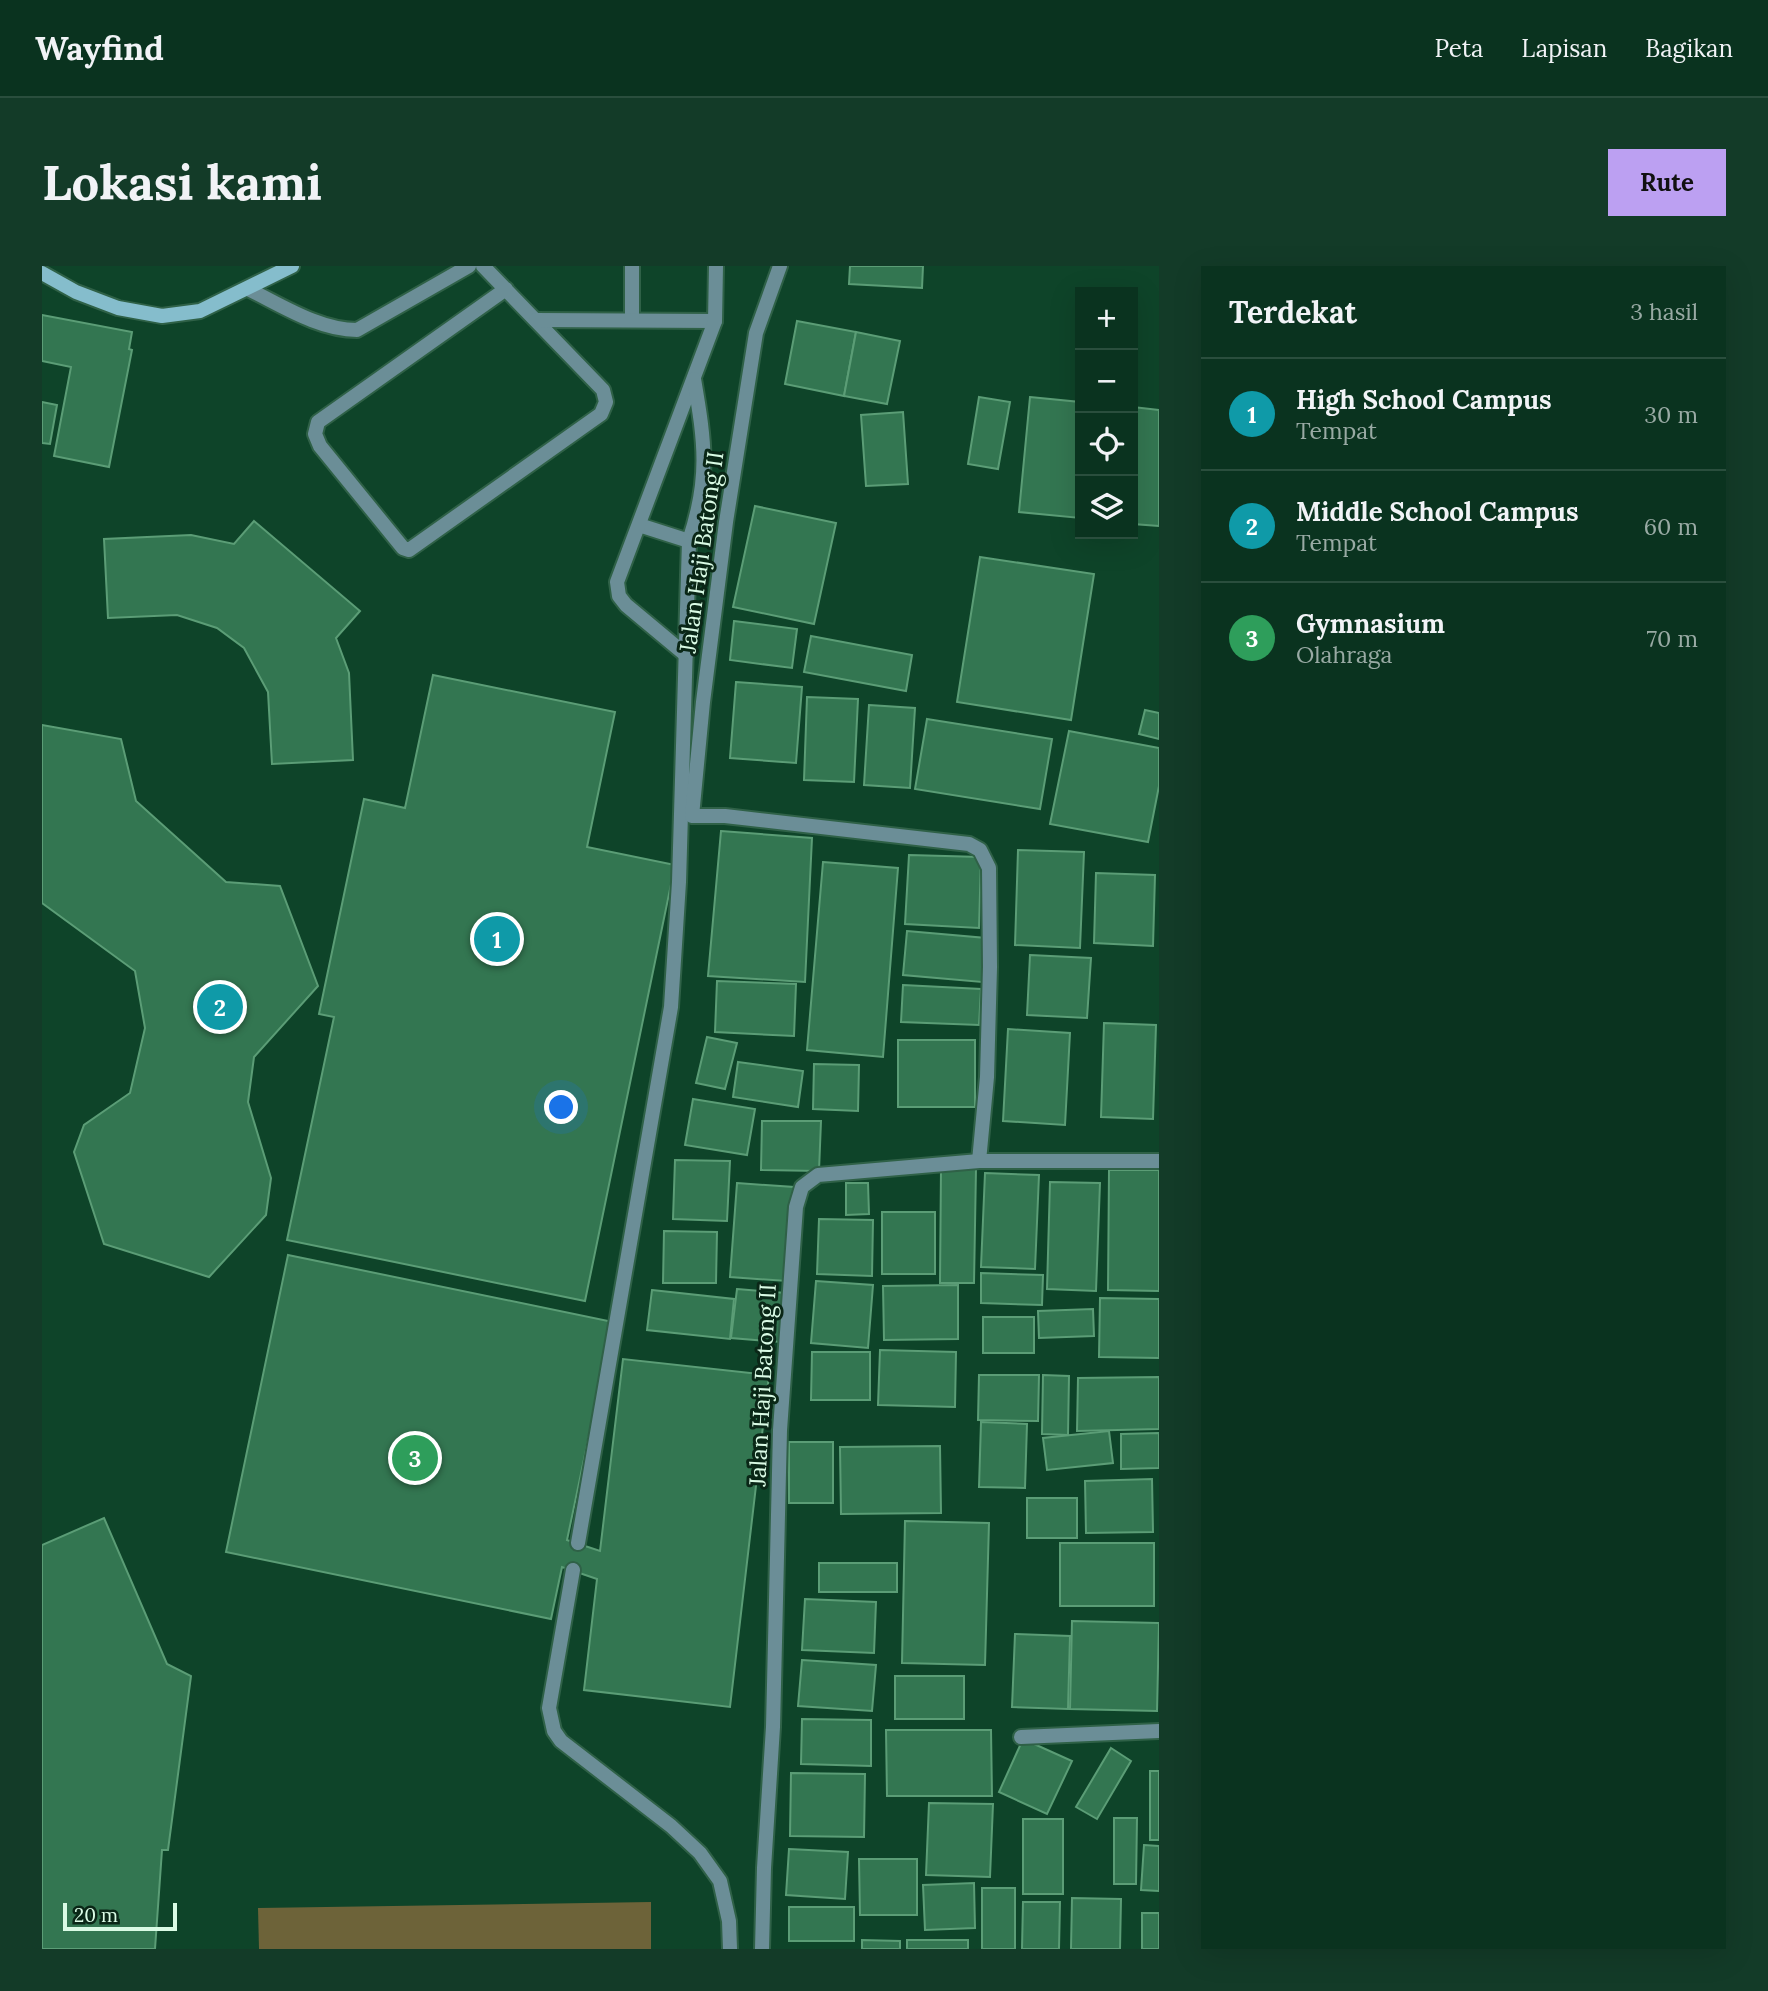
<!DOCTYPE html>
<html lang="id">
<meta charset="utf-8">
<style>
:root{--surface:#0a331f;--page:#133b28;--text:#f1f3f6;--muted:#99aaa4;--line:#2a4e3d;--accent:#bca0f2}
body{margin:0;font-family:Lora,serif;background:var(--page);color:var(--text)}
.controls{position:absolute;right:21px;top:21px;display:grid;overflow:hidden;border-radius:0px;box-shadow:0 7px 28px #0002}
.controls button{width:63px;height:63px;display:grid;place-items:center;padding:0;border:0;border-bottom:2px solid var(--line);background:var(--surface);color:var(--text);font:35px sans-serif}
.scale{position:absolute;left:21px;bottom:18px;width:114px;box-sizing:border-box;padding-left:7px;border:4px solid #dafbe5;border-top:0;font-size:19px;line-height:24px;white-space:nowrap;color:#dafbe5;-webkit-text-stroke:5px #0a2717;paint-order:stroke}
.you{position:absolute;left:520px;top:842px;width:24px;height:24px;margin:-18px;border:5px solid #fff;border-radius:50%;background:#1a73e8;box-shadow:0 0 0 10px #1a73e833}
.badge{display:grid;place-items:center;width:46px;height:46px;border-radius:50%;background:var(--accent);color:#fff;font-size:23px;font-weight:700}
.pin{position:absolute;translate:-50% -50%;border:4px solid #fff;box-shadow:0 2px 7px #0006}
.list{margin:0;padding:0;list-style:none}
h2{display:flex;justify-content:space-between;align-items:center;height:91px;margin:0;padding:0 28px;font-size:30px}
h2 small{font-size:23px;font-weight:400;color:var(--muted)}
.list li{display:grid;grid-template-columns:46px 1fr auto;gap:21px;align-items:center;box-sizing:border-box;height:112px;padding:0 28px;border-top:2px solid var(--line)}
.list b{display:block;font-size:26px;white-space:nowrap}
.list p{margin:0;font-size:23px;white-space:nowrap;color:var(--muted)}
.list em{font-size:23px;font-style:normal;color:var(--muted)}
.icon{flex:none;width:38px;height:38px;fill:none;stroke:currentColor;stroke-width:2;stroke-linecap:round;stroke-linejoin:round}
.map{position:relative;flex:none;width:1117px;height:1683px;overflow:hidden;border-radius:0px}
header{display:flex;align-items:center;gap:42px;box-sizing:border-box;height:98px;padding:0 35px;background:var(--surface);border-bottom:2px solid var(--line)}
header strong{font-size:33px}
nav{display:flex;gap:38px;margin-inline-start:auto;font-size:24px}
.intro{display:flex;align-items:center;justify-content:space-between;box-sizing:border-box;height:168px;padding:0 42px}
h1{margin:0;font-size:49px}
.button{padding:18px 32px;border-radius:0px;background:var(--accent);color:#111;font-size:24px;font-weight:700}
main{display:flex;gap:42px;padding:0 42px}
aside{flex:1;background:var(--surface);border-radius:0px;box-shadow:0 7px 28px #0002}
.map>svg:first-child{display:block}
.green{fill:#6d6339}
.building{fill:#337651;stroke:#5b9d76;stroke-width:2}
.lines{fill:none;stroke-linecap:round;stroke-linejoin:round}
.lane-casing{stroke:#2f6147;stroke-width:18}
.street-casing{stroke:#2f6147;stroke-width:18}
.secondary-casing{stroke:#2f6147;stroke-width:18}
.lane{stroke:#6b8e97;stroke-width:14}
.street{stroke:#6b8e97;stroke-width:14}
.secondary{stroke:#85bdcc;stroke-width:14}
.labels{text-anchor:middle;dominant-baseline:central;stroke-width:6;stroke-linejoin:round;paint-order:stroke}
.street-label{font-size:23px;fill:#dafbe5;stroke:#0a2717}
</style>
<header>
<strong>Wayfind</strong>
<nav><a>Peta</a><a>Lapisan</a><a>Bagikan</a></nav>
</header>
<div class="intro"><h1>Lokasi kami</h1><a class="button">Rute</a></div>
<main>
<div class="map">
<svg width="1117" height="1683" viewBox="0 0 1117 1683">
<rect width="100%" height="100%" fill="#0e4429"/>
<polygon class="green" points="609,1636 609,1683 217,1683 216,1642"/>
<g class="building">
<polygon points="808,0 881,0 880,22 807,18"/>
<polygon points="0,49 90,66 87,83 90,84 67,201 12,190 29,101 0,95"/>
<polygon points="755,55 814,66 802,130 743,118"/>
<polygon points="814,66 858,75 845,138 802,130"/>
<polygon points="937,131 968,136 956,203 926,198"/>
<polygon points="988,131 1038,136 1038,252 977,246"/>
<polygon points="0,136 15,139 8,178 0,177"/>
<polygon points="1091,141 1117,144 1117,260 1091,258"/>
<polygon points="861,146 866,218 824,220 819,149"/>
<polygon points="713,240 794,257 772,358 691,341"/>
<polygon points="212,255 318,345 294,372 307,407 311,494 230,498 226,426 202,382 175,362 135,349 66,352 62,273 149,269 192,278"/>
<polygon points="938,291 1052,308 1029,454 915,436"/>
<polygon points="692,355 755,363 750,402 688,394"/>
<polygon points="769,370 870,389 864,425 762,406"/>
<polygon points="391,409 573,446 545,581 633,599 543,1035 245,974 292,751 277,748 322,533 363,542"/>
<polygon points="694,416 760,421 754,497 688,492"/>
<polygon points="765,431 816,433 812,516 762,514"/>
<polygon points="827,439 873,442 868,522 822,519"/>
<polygon points="1103,444 1117,447 1117,473 1097,468"/>
<polygon points="885,453 1010,473 998,543 873,523"/>
<polygon points="0,459 79,473 94,535 184,616 238,620 276,720 212,791 206,836 229,912 224,949 167,1011 62,978 32,886 42,859 88,827 103,762 93,705 0,637"/>
<polygon points="1027,465 1117,482 1117,520 1106,576 1008,558"/>
<polygon points="679,565 770,572 763,716 666,710"/>
<polygon points="976,584 1042,586 1038,682 973,679"/>
<polygon points="867,589 939,591 937,662 863,658"/>
<polygon points="781,596 856,602 841,791 765,784"/>
<polygon points="1054,607 1113,609 1111,680 1052,677"/>
<polygon points="865,665 944,672 940,716 861,709"/>
<polygon points="988,689 1049,692 1045,752 985,749"/>
<polygon points="675,715 754,718 752,770 673,766"/>
<polygon points="861,719 939,723 937,759 859,756"/>
<polygon points="1062,757 1114,759 1111,853 1059,851"/>
<polygon points="966,763 1028,767 1023,859 961,855"/>
<polygon points="665,771 695,777 683,823 654,817"/>
<rect x="856" y="774" width="77" height="67"/>
<polygon points="696,796 761,805 756,841 691,831"/>
<polygon points="772,798 817,799 816,845 771,843"/>
<polygon points="651,833 713,843 705,889 643,879"/>
<polygon points="720,855 779,855 777,905 719,904"/>
<polygon points="633,894 688,895 685,955 631,953"/>
<polygon points="899,902 934,902 932,1017 898,1017"/>
<polygon points="1067,904 1117,904 1117,1025 1066,1024"/>
<polygon points="943,907 997,909 993,1003 939,1001"/>
<polygon points="1008,916 1058,917 1054,1025 1005,1023"/>
<polygon points="695,917 752,921 745,1015 688,1011"/>
<polygon points="804,917 826,917 827,948 804,949"/>
<rect x="840" y="946" width="53" height="62"/>
<polygon points="777,953 831,954 830,1010 775,1008"/>
<polygon points="622,965 675,966 674,1017 621,1017"/>
<polygon points="246,989 571,1056 525,1274 558,1285 581,1093 727,1109 688,1441 542,1424 555,1313 520,1301 509,1353 184,1286"/>
<polygon points="939,1007 1001,1009 1000,1039 939,1037"/>
<polygon points="774,1015 831,1019 826,1082 769,1077"/>
<polygon points="916,1019 916,1073 842,1074 841,1020"/>
<polygon points="695,1023 743,1027 738,1076 689,1072"/>
<polygon points="610,1024 692,1033 688,1073 605,1064"/>
<polygon points="1058,1032 1117,1033 1117,1092 1057,1091"/>
<polygon points="1051,1043 1052,1070 997,1072 996,1045"/>
<rect x="941" y="1051" width="51" height="36"/>
<polygon points="838,1084 914,1086 913,1141 836,1139"/>
<polygon points="770,1086 828,1086 828,1134 769,1134"/>
<polygon points="937,1109 997,1109 996,1155 936,1154"/>
<polygon points="1001,1109 1027,1110 1026,1169 1000,1168"/>
<polygon points="1117,1111 1117,1163 1035,1165 1036,1112"/>
<polygon points="939,1156 985,1158 983,1222 937,1221"/>
<polygon points="1067,1165 1071,1197 1005,1204 1001,1172"/>
<polygon points="1117,1167 1117,1202 1079,1203 1079,1168"/>
<rect x="747" y="1176" width="44" height="61"/>
<polygon points="898,1180 899,1247 799,1248 798,1181"/>
<polygon points="1110,1213 1111,1266 1044,1267 1043,1215"/>
<rect x="985" y="1232" width="50" height="40"/>
<polygon points="62,1252 125,1398 149,1410 126,1584 120,1584 113,1683 0,1683 0,1279"/>
<polygon points="863,1255 947,1257 943,1399 860,1397"/>
<rect x="1018" y="1277" width="94" height="63"/>
<rect x="777" y="1297" width="78" height="29"/>
<polygon points="763,1333 834,1336 832,1387 760,1384"/>
<polygon points="1030,1355 1117,1357 1115,1445 1028,1443"/>
<polygon points="973,1368 1028,1370 1026,1443 970,1441"/>
<polygon points="760,1394 834,1399 830,1445 756,1440"/>
<rect x="853" y="1410" width="69" height="43"/>
<polygon points="760,1453 829,1454 829,1500 759,1498"/>
<polygon points="844,1464 949,1464 950,1530 845,1530"/>
<polygon points="981,1473 1030,1495 1005,1548 957,1526"/>
<polygon points="1069,1482 1089,1495 1055,1553 1034,1541"/>
<rect x="1108" y="1505" width="9" height="69"/>
<polygon points="749,1507 823,1508 822,1571 748,1570"/>
<polygon points="887,1537 951,1538 948,1611 884,1609"/>
<polygon points="1072,1552 1095,1552 1094,1618 1072,1618"/>
<rect x="981" y="1553" width="40" height="75"/>
<polygon points="1102,1579 1117,1580 1117,1625 1099,1624"/>
<polygon points="747,1583 806,1586 803,1633 744,1629"/>
<polygon points="817,1593 875,1593 875,1649 818,1649"/>
<polygon points="932,1617 933,1662 883,1664 881,1619"/>
<rect x="940" y="1622" width="33" height="61"/>
<polygon points="1030,1632 1079,1633 1078,1683 1029,1683"/>
<polygon points="981,1636 1018,1636 1017,1683 980,1683"/>
<rect x="747" y="1641" width="65" height="34"/>
<rect x="1100" y="1647" width="17" height="36"/>
<polygon points="820,1674 858,1675 858,1683 820,1683"/>
<rect x="865" y="1674" width="61" height="9"/>
</g>
<g class="lines">
<defs>
<g id="lane">
<polyline points="441,0 561,124 564,136 559,148 367,284 361,282 278,180 273,168 276,156 464,23"/>
<polyline points="590,0 590,54"/>
<path d="M206,23C239,39 277,64 315,64L427,0"/>
<polyline points="494,54 673,55"/>
<polyline points="597,259 647,275"/>
<polyline points="644,389 584,339 577,330 575,316 673,55 674,0"/>
<path d="M536,1277L629,741L637,616L647,275C668,212 663,177 652,113"/>
<polyline points="531,1304 507,1442 512,1465 519,1475 629,1560 658,1587 678,1615 687,1655 688,1683"/>
</g>
<g id="street">
<polyline points="738,0 714,67 684,256 661,436 650,550 683,550 927,578 938,584 947,602 948,701 945,811 937,895"/>
<polyline points="979,1471 1117,1465"/>
<polyline points="720,1683 722,1602 731,1461 738,1164 754,941 760,921 776,909 937,895 1117,895"/>
</g>
<polyline id="secondary" points="0,7 34,26 76,42 120,50 158,45 250,0"/>
</defs>
<use href="#lane" class="lane-casing"/>
<use href="#street" class="street-casing"/>
<use href="#secondary" class="secondary-casing"/>
<use href="#lane" class="lane"/>
<use href="#street" class="street"/>
<use href="#secondary" class="secondary"/>
</g>
<g class="labels">
<g class="street-label">
<text transform="translate(659 286) rotate(-82)">Jalan Haji Batong II</text>
<text transform="translate(720 1119) rotate(-87)">Jalan Haji Batong II</text>
</g>
</g>
</svg>
<div class="controls">
<button>+</button>
<button>−</button>
<button><svg class="icon" aria-label="locate" viewBox="0 0 24 24"><circle cx="12" cy="12" r="6"/><path d="M12 2v4M12 18v4M2 12h4M18 12h4"/></svg></button>
<button><svg class="icon" aria-label="layers" viewBox="0 0 24 24"><path d="M12 4l9 5-9 5-9-5zM3 14l9 5 9-5"/></svg></button>
</div>
<div class="scale">20 m</div>
<div class="you"></div>
<div class="pin badge" style="left:455px;top:673px;background:#0f9aa8">1</div>
<div class="pin badge" style="left:178px;top:741px;background:#0f9aa8">2</div>
<div class="pin badge" style="left:373px;top:1192px;background:#2e9e5b">3</div>
</div>
<aside>
<h2>Terdekat<small>3 hasil</small></h2>
<ul class="list">
<li><span class="badge" style="background:#0f9aa8">1</span><div><b>High School Campus</b><p>Tempat</p></div><em>30 m</em></li>
<li><span class="badge" style="background:#0f9aa8">2</span><div><b>Middle School Campus</b><p>Tempat</p></div><em>60 m</em></li>
<li><span class="badge" style="background:#2e9e5b">3</span><div><b>Gymnasium</b><p>Olahraga</p></div><em>70 m</em></li>
</ul>
</aside>
</main>
